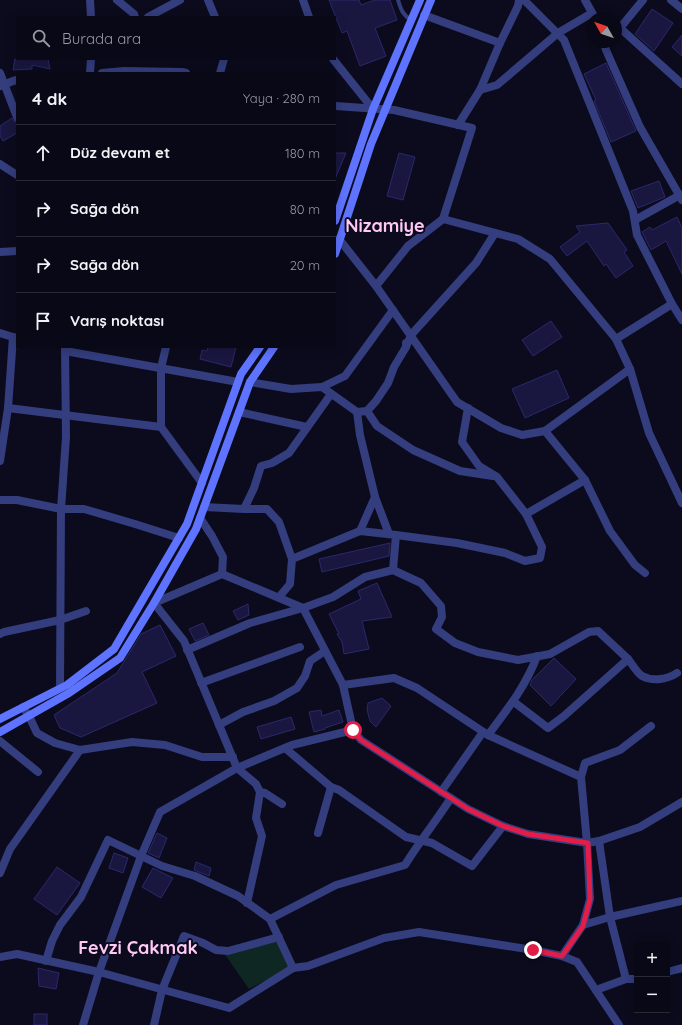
<!DOCTYPE html>
<html lang="tr">
<meta charset="utf-8">
<style>
:root{--surface:#080816;--page:#11111f;--text:#f1f3f6;--muted:#989aa1;--line:#292935}
body{margin:0;font-family:Quicksand,sans-serif;background:var(--page);color:var(--text)}
.controls{position:absolute;right:12px;bottom:12px;display:grid;overflow:hidden;border-radius:0px;box-shadow:0 2px 10px #0003}
.controls button{width:36px;height:36px;display:grid;place-items:center;padding:0;border:0;border-bottom:1px solid var(--line);background:var(--surface);color:var(--text);font:20px sans-serif}
.compass{position:absolute;left:586px;top:12px;width:36px;height:36px;border-radius:50%;background:var(--surface);box-shadow:0 2px 10px #0003;rotate:310deg}
.stop{position:absolute;width:12px;height:12px;margin:-9px;border:3px solid #e11d48;border-radius:50%;background:#fff}
.stop.end{background:#e11d48;border-color:#fff;box-shadow:0 1px 4px #0008}
.list{margin:0;padding:0;list-style:none}
h2{display:flex;justify-content:space-between;align-items:center;height:52px;margin:0;padding:0 16px;font-size:17px}
h2 small{font-size:13px;font-weight:400;color:var(--muted)}
.list li{display:grid;grid-template-columns:26px 1fr auto;gap:12px;align-items:center;box-sizing:border-box;height:56px;padding:0 16px;border-top:1px solid var(--line)}
.list b{display:block;font-size:15px;white-space:nowrap}
.list em{font-size:13px;font-style:normal;color:var(--muted)}
.icon{flex:none;width:22px;height:22px;fill:none;stroke:currentColor;stroke-width:2;stroke-linecap:round;stroke-linejoin:round}
.map{position:relative;flex:none;width:682px;height:1025px;overflow:hidden}
.search{position:absolute;background:var(--surface);box-shadow:0 2px 10px #0003;left:16px;top:16px;width:320px;height:44px;display:flex;align-items:center;gap:10px;box-sizing:border-box;padding:0 14px;border-radius:0px;color:var(--muted);font-size:15px}
.panel{position:absolute;background:var(--surface);box-shadow:0 2px 10px #0003;left:16px;top:72px;width:320px;height:276px;border-radius:0px}
.map>svg:first-child{display:block}
.green{fill:#0e2723}
.building{fill:#19173f;stroke:#2b286c}
.lines{fill:none;stroke-linecap:round;stroke-linejoin:round}
.lane{stroke:#343d7e;stroke-width:4}
.street{stroke:#343d7e;stroke-width:8}
.secondary{stroke:#5e73ff;stroke-width:8}
.route{stroke:#e11d48;stroke-width:5}
.labels{text-anchor:middle;dominant-baseline:central;stroke-width:4;stroke-linejoin:round;paint-order:stroke}
.district-label{font-size:18px;font-weight:bold;fill:#ffc9f4;stroke:#0b0b1d}
</style>
<div class="map">
<svg width="682" height="1025" viewBox="0 0 682 1025">
<rect width="100%" height="100%" fill="#0b0b1d"/>
<polygon class="green" points="274,934 289,968 249,989 224,953"/>
<g class="building">
<polygon points="329,0 359,0 361,5 375,0 390,0 397,20 375,28 386,56 360,66 347,31 342,33"/>
<polygon points="652,9 673,23 654,51 635,34"/>
<polygon points="682,35 682,56 672,47"/>
<polygon points="15,59 48,59 50,69 32,65 32,69 13,70"/>
<polygon points="606,63 636,131 611,142 594,101 596,100 584,74"/>
<polygon points="12,118 14,121 17,122 17,133 3,141 0,136 0,126"/>
<polygon points="335,153 346,153 335,179"/>
<polygon points="399,153 415,157 403,200 387,196"/>
<polygon points="659,181 665,197 638,208 631,191"/>
<polygon points="677,217 682,228 682,274 666,241 651,250 642,232 650,227 652,230"/>
<polygon points="608,223 627,250 624,252 633,266 616,278 606,264 604,266 587,241 567,256 560,247 580,232 576,226"/>
<polygon points="551,321 562,337 533,356 522,340"/>
<polygon points="208,347 236,347 231,367 200,359 202,350 207,351"/>
<polygon points="557,370 569,398 525,418 512,389"/>
<polygon points="390,543 389,556 322,572 319,559"/>
<polygon points="377,583 392,617 362,621 369,649 344,654 342,642 337,634 339,634 329,614 361,599 358,591"/>
<polygon points="248,604 249,615 238,620 233,611"/>
<polygon points="203,623 209,635 195,641 189,629"/>
<polygon points="160,625 176,656 142,672 157,703 81,737 60,728 54,715 117,673 141,634"/>
<polygon points="554,658 576,679 551,706 530,685 532,680"/>
<polygon points="382,698 391,706 376,727 370,721 367,710 368,703"/>
<polygon points="321,710 322,716 339,710 343,722 325,728 325,729 314,732 309,712"/>
<polygon points="291,717 295,729 261,739 257,727"/>
<polygon points="157,833 167,838 159,858 148,853"/>
<polygon points="114,853 128,858 123,873 109,868"/>
<polygon points="196,862 211,868 209,876 194,870"/>
<polygon points="57,867 80,883 57,915 34,899"/>
<polygon points="153,868 173,878 161,898 142,887"/>
<polygon points="38,968 59,973 56,989 39,986"/>
<rect x="34" y="1014" width="13" height="11"/>
</g>
<g class="lines">
<path class="lane" d="M398,0C401,10 403,15 411,20"/>
<g class="street">
<polyline points="90,0 91,17"/>
<polyline points="117,0 134,14 135,17"/>
<polyline points="208,0 215,17"/>
<polyline points="303,0 309,17"/>
<polyline points="524,0 564,40 633,211 637,235 672,304 682,320"/>
<polyline points="585,0 595,18"/>
<polyline points="671,0 682,9"/>
<polyline points="424,15 500,43"/>
<polyline points="148,17 180,0"/>
<polyline points="616,28 620,28 643,0"/>
<polyline points="620,28 682,84"/>
<polyline points="604,42 606,50 640,127 682,200"/>
<polyline points="333,59 373,109"/>
<polyline points="0,73 17,117"/>
<polyline points="90,73 91,59"/>
<polyline points="102,73 124,71 182,72 186,73"/>
<polyline points="220,73 224,59"/>
<polyline points="1,86 13,81 17,80"/>
<polyline points="480,90 497,85 558,33 592,13"/>
<polyline points="335,106 394,110 472,128 443,219"/>
<polyline points="458,125 480,90 500,43 518,6 519,0"/>
<polyline points="0,164 17,175"/>
<polyline points="635,220 680,195"/>
<polyline points="339,239 376,286 457,402 501,428 522,435 545,431 585,480 610,531 635,565 645,573"/>
<polyline points="0,252 17,251"/>
<polyline points="376,286 408,246 443,219 518,239 550,259 616,339 672,304"/>
<polyline points="0,333 16,338"/>
<polyline points="616,339 630,369 649,433 682,503"/>
<polyline points="166,347 161,368 161,427 202,483"/>
<polyline points="406,347 411,335 476,263 495,233"/>
<polyline points="65,351 238,382"/>
<polyline points="250,382 291,389 322,387"/>
<polyline points="8,408 161,427"/>
<polyline points="367,411 376,401 388,383 394,367 406,347 406,343"/>
<polyline points="239,412 307,427"/>
<polyline points="357,412 367,411 377,426 413,450 460,471 493,476"/>
<polyline points="545,431 630,369"/>
<polyline points="0,461 8,408 13,337"/>
<polyline points="375,497 389,534"/>
<polyline points="0,500 17,500 61,509 84,509 135,524 179,538"/>
<polyline points="204,507 244,509 254,488 261,466 272,463 289,453 331,394"/>
<polyline points="244,509 267,509 279,522 292,559"/>
<polyline points="526,514 585,480"/>
<polyline points="200,518 212,536 223,557 222,574"/>
<polyline points="360,531 375,497 360,435 357,412 322,387 345,376 393,310"/>
<polyline points="396,535 457,543 505,553 525,561 540,558 542,547 526,514 497,477 479,466 462,442 468,408"/>
<polyline points="393,570 421,583 441,606 442,617 436,629 455,643 478,652 518,660 550,654 589,632 598,631 628,659 564,716 548,728 514,702"/>
<polyline points="0,634 4,632 60,620 86,611"/>
<polyline points="187,650 250,623 303,608 333,597 365,577 393,570 396,535 360,531 292,559 290,584 279,597"/>
<path d="M628,659C632,664 637,673 642,676C653,682 668,679 677,673"/>
<polyline points="201,683 300,647"/>
<polyline points="343,685 394,678 417,688 488,735 581,777 587,843 590,899 583,925 610,917 682,901"/>
<polyline points="60,688 61,509 66,437 65,347"/>
<polyline points="23,707 29,716 37,733 55,743 80,750 132,742 165,745 202,757 233,757"/>
<polyline points="219,725 243,712 274,701 297,688 305,676 310,661 325,651"/>
<path d="M488,735C507,710 526,686 537,656"/>
<polyline points="0,741 38,772"/>
<polyline points="285,748 331,787 339,790 406,837 432,843 472,866 503,826"/>
<polyline points="581,777 585,763 620,750 651,726"/>
<polyline points="260,792 256,784 237,768 184,641 154,603 222,574 303,608 343,685 353,730 361,740 468,809 503,826 528,834 587,843 599,841 640,827 682,802"/>
<polyline points="441,792 483,732"/>
<polyline points="318,833 331,787"/>
<polyline points="599,841 610,917 626,979"/>
<polyline points="0,873 10,849 80,750"/>
<polyline points="247,903 262,836 256,818 260,792 265,793 282,804"/>
<path d="M270,919L336,885L405,865C419,842 436,821 451,798"/>
<polyline points="562,956 583,925"/>
<polyline points="0,957 17,954 99,972 229,1008 293,968"/>
<polyline points="46,961 52,941 60,925 81,897 108,840 162,866 195,876 238,896 270,919 293,968 308,966 384,938 419,932 533,950 562,956 577,962 619,1025"/>
<polyline points="667,972 682,968"/>
<polyline points="596,990 626,979 637,979"/>
<polyline points="83,1025 99,972 141,856 160,812 237,768 292,745 353,730"/>
<polyline points="154,1025 162,990 184,936 203,943 216,950 228,951 279,937"/>
</g>
<g class="secondary">
<polyline points="335,221 373,109 420,0"/>
<polyline points="335,254 371,144 431,0"/>
<polyline points="0,719 67,685 114,649 187,524 241,374 260,347"/>
<polyline points="0,732 69,693 120,658 154,603 196,529 250,382 274,347"/>
</g>
</g>
<g class="lines">
<polyline class="route" points="353,730 361,740 468,809 503,826 528,834 588,843 590,899 583,926 562,956 533,950"/>
</g>
<g class="labels">
<g class="district-label">
<text x="385" y="225">Nizamiye</text>
<text x="138" y="947">Fevzi Çakmak</text>
</g>
</g>
</svg>
<div class="controls">
<button>+</button>
<button>−</button>
</div>
<svg class="compass" viewBox="-18 -18 36 36"><path d="M0-13l5 13h-10z" fill="#e53935"/><path d="M0 13l5-13h-10z" fill="#989aa1"/></svg>
<div class="stop" style="left:353px;top:730px"></div>
<div class="stop end" style="left:533px;top:950px"></div>
<div class="search"><svg class="icon" aria-label="search" viewBox="0 0 24 24"><circle cx="10" cy="10" r="6"/><path d="M15 15l6 6"/></svg>Burada ara</div>
<section class="panel">
<h2>4 dk<small>Yaya · 280 m</small></h2>
<ul class="list">
<li><svg class="icon" aria-label="ahead" viewBox="0 0 24 24"><path d="M12 20V5M6 11l6-6 6 6"/></svg><div><b>Düz devam et</b></div><em>180 m</em></li>
<li><svg class="icon" aria-label="right" viewBox="0 0 24 24"><path d="M7 20v-9h11M14 6l5 5-5 5"/></svg><div><b>Sağa dön</b></div><em>80 m</em></li>
<li><svg class="icon" aria-label="right" viewBox="0 0 24 24"><path d="M7 20v-9h11M14 6l5 5-5 5"/></svg><div><b>Sağa dön</b></div><em>20 m</em></li>
<li><svg class="icon" aria-label="arrive" viewBox="0 0 24 24"><path d="M6 21V4h12l-3 4 3 4H6"/></svg><div><b>Varış noktası</b></div></li>
</ul>
</section>
</div>
